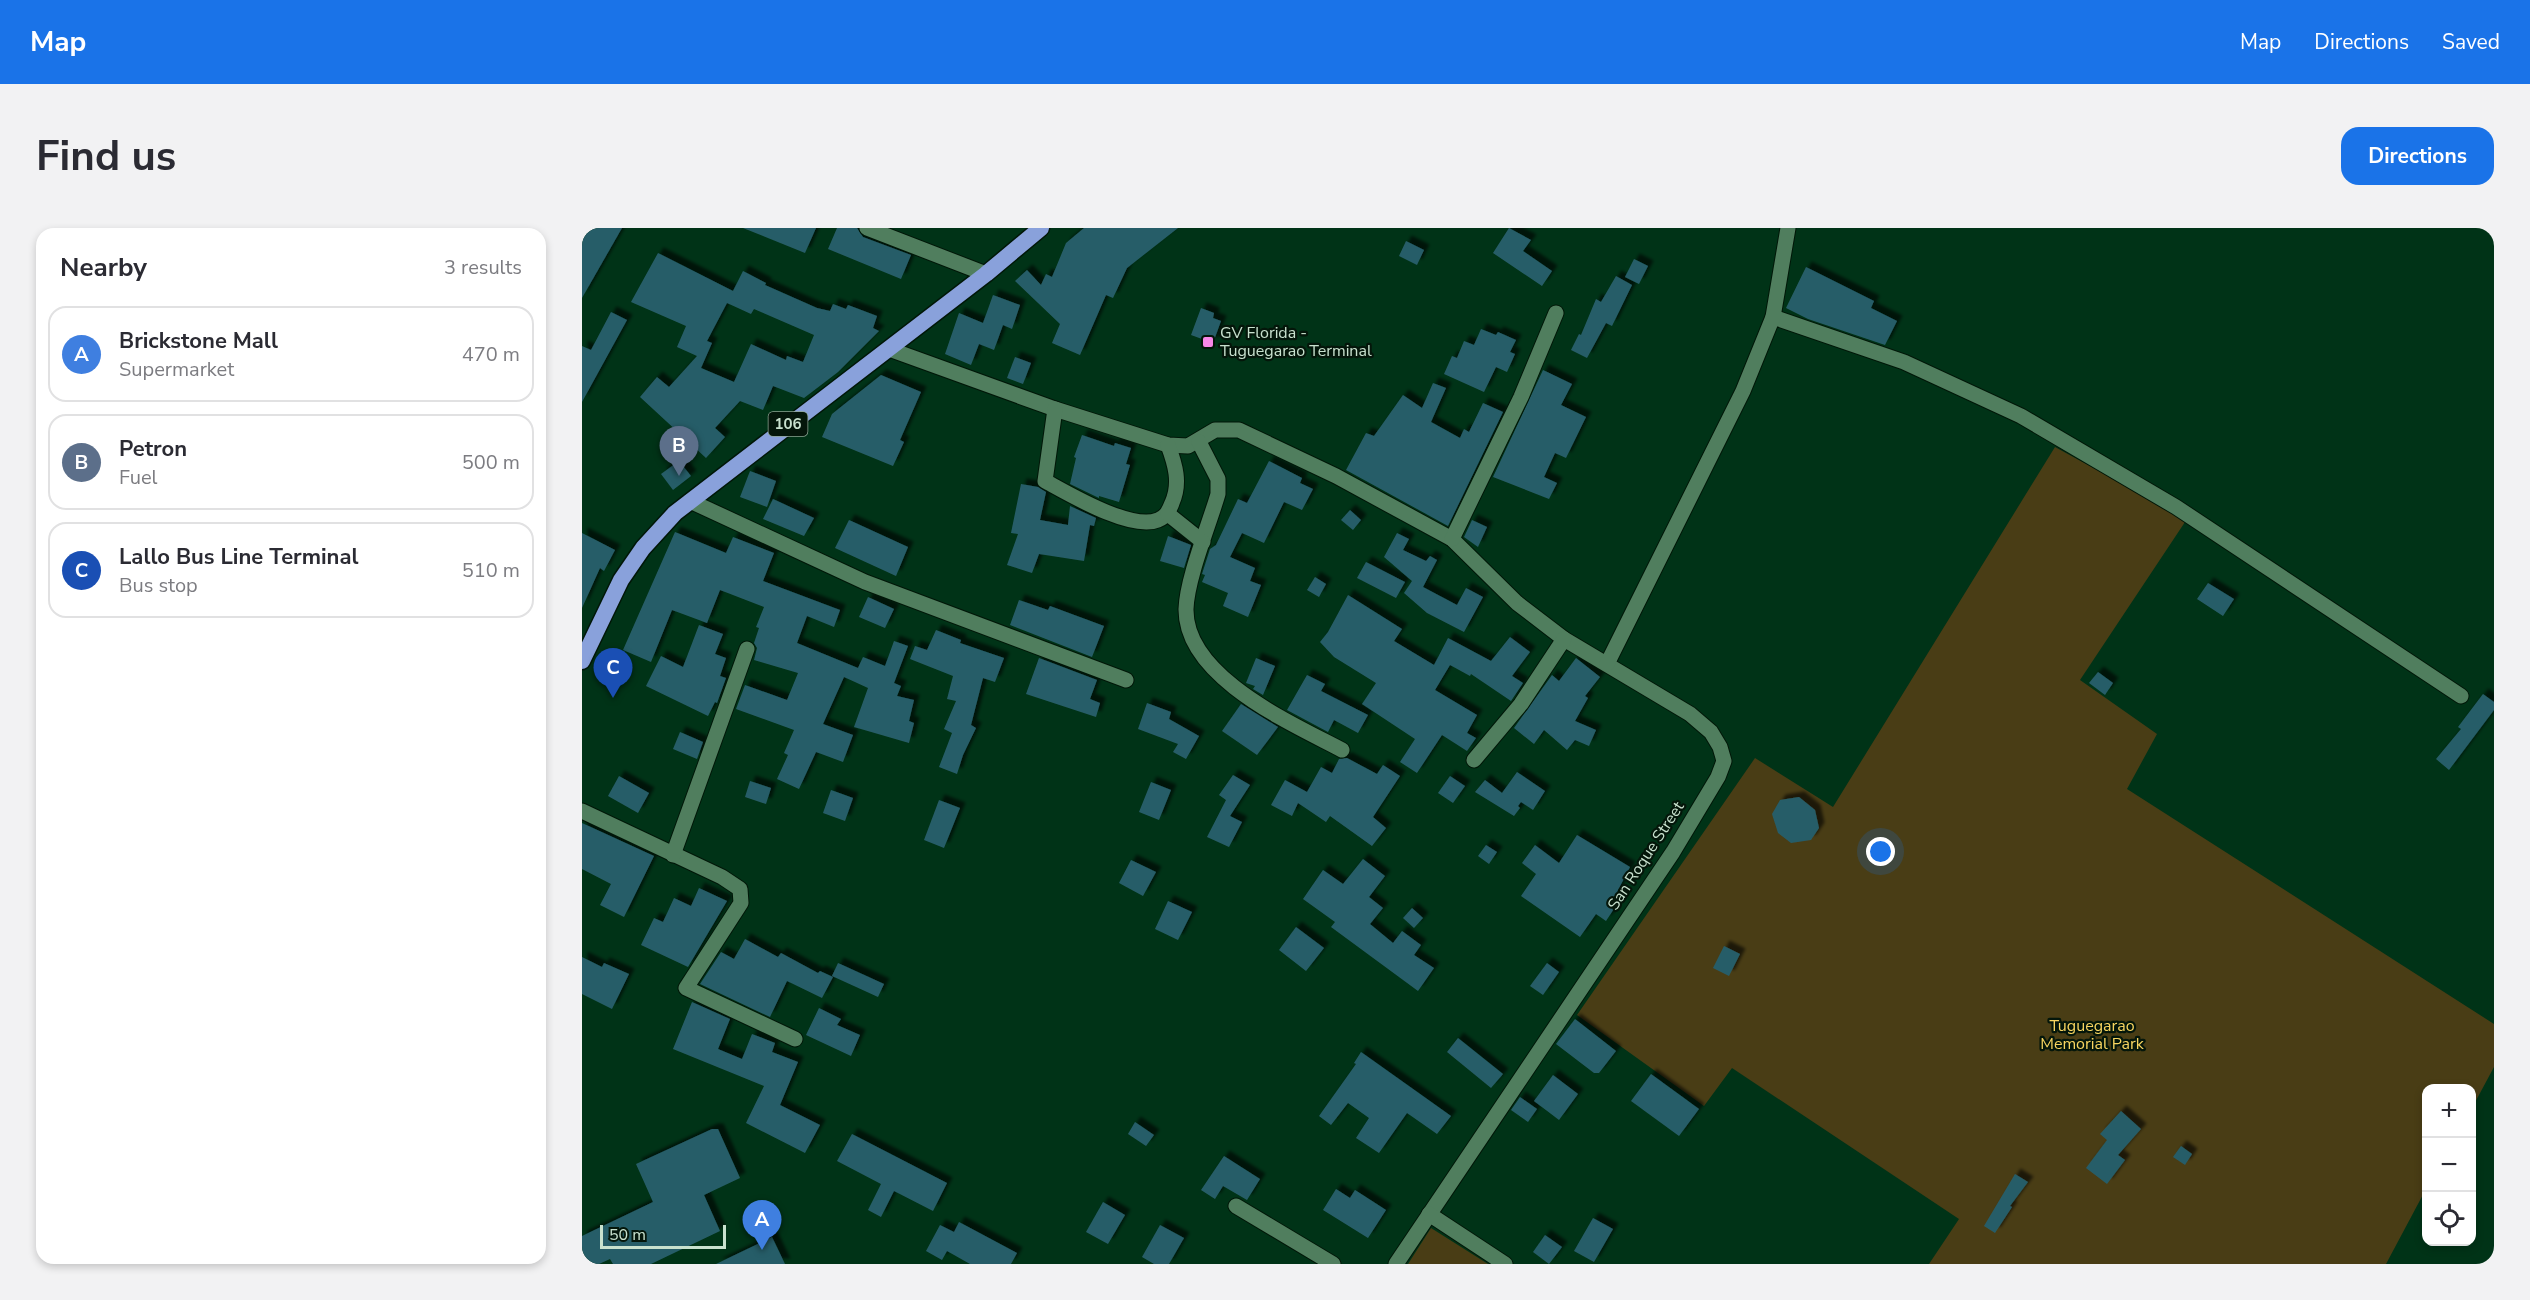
<!DOCTYPE html>
<meta charset="utf-8">
<style>
:root{--surface:#fff;--page:#f2f2f3;--text:#2b2b33;--muted:#7c7c81;--line:#e1e1e2;--accent:#1a73e8}
body{margin:0;font-family:"Nunito Sans",sans-serif;background:var(--page);color:var(--text)}
.controls{position:absolute;right:18px;bottom:18px;display:grid;overflow:hidden;border-radius:12px;box-shadow:0 3px 9px #0003}
.controls button{width:54px;height:54px;display:grid;place-items:center;padding:0;border:0;border-bottom:2px solid var(--line);background:var(--surface);color:var(--text);font:30px sans-serif}
.scale{position:absolute;left:18px;bottom:15px;width:126px;box-sizing:border-box;padding-left:6px;border:3px solid #c8e1ce;border-top:0;font-size:16px;line-height:21px;white-space:nowrap;color:#c8e1ce;-webkit-text-stroke:4px #04160a;paint-order:stroke}
.you{position:absolute;left:1299px;top:624px;width:21px;height:21px;margin:-15px;border:4px solid #fff;border-radius:50%;background:#1a73e8;box-shadow:0 0 0 9px #1a73e833}
.badge{display:grid;place-items:center;width:39px;height:39px;border-radius:50%;background:var(--accent);color:#fff;font-size:20px;font-weight:700}
.pin{position:absolute;translate:-50% -50px;filter:drop-shadow(0 2px 3px #0008)}
.pin::after{content:'';position:absolute;top:32px;width:21px;height:18px;background:inherit;clip-path:polygon(0 0,100% 0,50% 100%)}
.list{margin:0;padding:0;list-style:none}
h2{display:flex;justify-content:space-between;align-items:center;height:78px;margin:0;padding:0 24px;font-size:26px}
h2 small{font-size:20px;font-weight:400;color:var(--muted)}
.list li{display:grid;grid-template-columns:39px 1fr auto;gap:18px;align-items:center;box-sizing:border-box;height:96px;margin:0 12px 12px;padding:0 12px;border:2px solid var(--line);border-radius:18px}
.list b{display:block;font-size:22px;white-space:nowrap}
.list p{margin:0;font-size:20px;white-space:nowrap;color:var(--muted)}
.list em{font-size:20px;font-style:normal;color:var(--muted)}
.icon{flex:none;width:33px;height:33px;fill:none;stroke:currentColor;stroke-width:2;stroke-linecap:round;stroke-linejoin:round}
.map{position:relative;flex:none;width:1912px;height:1036px;overflow:hidden;border-radius:18px}
header{display:flex;align-items:center;gap:36px;box-sizing:border-box;height:84px;padding:0 30px;background:var(--accent);color:#fff}
header strong{font-size:28px}
nav{display:flex;gap:33px;margin-inline-start:auto;font-size:21px}
.intro{display:flex;align-items:center;justify-content:space-between;box-sizing:border-box;height:144px;padding:0 36px}
h1{margin:0;font-size:42px}
.button{padding:15px 27px;border-radius:18px;background:var(--accent);color:#fff;font-size:21px;font-weight:700}
main{display:flex;gap:36px;padding:0 36px}
aside{flex:1;background:var(--surface);border-radius:18px;box-shadow:0 3px 9px #0003}
.map>svg:first-child{display:block}
.green{fill:#493d15}
.building{fill:#285d68;fill-rule:evenodd;filter:url(#shadow)}
.lines{fill:none;stroke-linecap:round;stroke-linejoin:round}
.minor-casing{stroke:#011708;stroke-width:17}
.trunk-casing{stroke:#011708;stroke-width:19}
.minor{stroke:#507e5e;stroke-width:15}
.trunk{stroke:#89a1db;stroke-width:16}
.poi-dot{fill:#f987e8;stroke:#04160a;stroke-width:2}
.labels{text-anchor:middle;dominant-baseline:central;stroke-width:4.5;stroke-linejoin:round;paint-order:stroke}
.shield{fill:#04160a;stroke:#8da493;stroke-width:1.5}
.shield-label{font-size:15px;font-weight:bold;fill:#c8e1ce}
.poi-label{font-size:16px;fill:#c8e1ce;stroke:#04160a;text-anchor:start}
.street-label{font-size:16px;fill:#c8e1ce;stroke:#04160a}
.park-label{font-size:16px;fill:#f8d560;stroke:#04160a}
</style>
<header>
<strong>Map</strong>
<nav><a>Map</a><a>Directions</a><a>Saved</a></nav>
</header>
<div class="intro"><h1>Find us</h1><a class="button">Directions</a></div>
<main>
<aside>
<h2>Nearby<small>3 results</small></h2>
<ul class="list">
<li><span class="badge" style="background:#3f7fe0">A</span><div><b>Brickstone Mall</b><p>Supermarket</p></div><em>470 m</em></li>
<li><span class="badge" style="background:#5c6f8a">B</span><div><b>Petron</b><p>Fuel</p></div><em>500 m</em></li>
<li><span class="badge" style="background:#1a4fb4">C</span><div><b>Lallo Bus Line Terminal</b><p>Bus stop</p></div><em>510 m</em></li>
</ul>
</aside>
<div class="map">
<svg width="1912" height="1036" viewBox="0 0 1912 1036">
<defs>
<filter id="shadow"><feDropShadow dx="5.5" dy="-5.5" stdDeviation="1.5" flood-color="#0009"/></filter>
</defs>
<rect width="100%" height="100%" fill="#003317"/>
<g class="green">
<polygon points="1473,219 1605,291 1498,452 1575,506 1545,561 1912,796 1912,839 1890,880 1890,860 1844,860 1844,961 1804,1036 1347,1036 1377,991 1150,840 1122,878 995,787 1173,530 1251,579"/>
<polygon points="849,1000 906,1036 826,1036"/>
</g>
<g class="building">
<polygon points="0,0 40,0 0,70"/>
<polygon points="161,0 234,0 223,25"/>
<polygon points="255,0 275,0 281,9 329,27 319,51 246,21"/>
<polygon points="502,0 596,0 545,40 531,70 524,67 498,127 470,115 478,96 433,53 445,42 459,57 464,46 470,49 484,15"/>
<polygon points="927,0 949,12 941,23 970,43 960,58 911,25"/>
<polygon points="824,13 842,22 835,37 817,28"/>
<path d="M76,25L151,63L161,43L184,55L183,57L235,80L248,83L251,76L264,81L266,77L295,88L291,100L297,103L256,144L222,170L191,158L181,182L158,173L133,200L143,209L124,230L58,169L75,149L87,159L115,128L95,119L104,98L49,74ZM145,75L169,86L172,81L232,107L221,134L205,128L204,132L169,116L152,154L119,140L130,115L125,113Z"/>
<polygon points="1052,31 1066,38 1057,56 1043,49"/>
<polygon points="1224,39 1292,73 1289,80 1315,93 1303,117 1226,91 1204,80"/>
<polygon points="1034,48 1050,57 1030,98 1024,95 1005,130 989,122 997,106 999,107 1014,71 1019,74"/>
<polygon points="411,67 438,77 430,101 421,97 412,122 397,116 389,137 363,126 377,85 401,95"/>
<polygon points="619,80 632,85 631,90 639,93 631,115 609,107"/>
<polygon points="29,84 45,92 0,174 0,118 9,122"/>
<polygon points="899,101 914,107 916,104 934,112 928,124 933,126 925,144 914,139 902,164 862,146 870,128 875,130 882,113 892,117"/>
<polygon points="433,129 449,135 441,156 425,150"/>
<polygon points="961,142 990,156 979,177 1004,189 984,230 973,225 962,249 975,255 967,271 911,249"/>
<polygon points="299,147 339,164 318,212 322,214 311,238 240,209 250,186"/>
<polygon points="851,155 864,160 849,194 878,210 882,201 887,204 901,175 921,184 866,298 764,242 784,205 792,208 821,167 840,180"/>
<polygon points="500,207 532,218 533,215 549,220 544,236 548,237 537,274 517,268 517,270 488,256 494,230 492,229"/>
<polygon points="97,233 109,248 91,262 79,246"/>
<polygon points="687,233 720,250 718,255 731,261 720,282 702,274 682,315 660,305 648,329 673,340 668,353 679,357 666,389 641,378 646,365 620,354 623,347 620,346 628,321 634,317 656,271 665,275"/>
<polygon points="168,243 194,253 185,279 158,269"/>
<polygon points="439,256 456,259 464,264 458,292 486,297 488,278 514,290 512,298 508,297 502,333 457,326 450,345 425,337 436,306 429,305"/>
<polygon points="191,271 232,290 222,308 181,291"/>
<polygon points="768,282 779,292 771,302 759,292"/>
<polygon points="267,292 326,319 314,348 253,320"/>
<polygon points="890,292 905,299 896,319 882,309"/>
<polygon points="93,304 144,325 151,309 192,325 181,353 258,382 252,399 225,388 215,415 276,440 281,429 303,438 312,413 326,418 312,455 319,458 315,468 332,472 327,493 332,495 327,515 272,499 286,460 262,449 241,496 271,507 261,534 234,524 217,561 195,551 206,527 202,525 212,502 154,481 163,457 205,472 216,445 172,432 175,420 172,415 177,400 174,399 182,379 138,362 125,395 90,382 69,434 41,422"/>
<polygon points="0,305 33,322 22,343 18,340 0,380"/>
<polygon points="815,305 827,311 821,322 844,333 848,328 855,332 841,359 875,377 884,360 901,369 882,404 845,385 822,365 830,353 802,329"/>
<polygon points="586,308 609,317 602,340 578,333"/>
<polygon points="784,334 823,354 814,370 775,350"/>
<polygon points="733,349 744,356 737,369 725,362"/>
<polygon points="1626,355 1652,371 1641,388 1615,371"/>
<polygon points="766,367 820,401 812,413 852,437 866,410 909,433 928,409 948,424 930,448 941,455 929,473 889,446 888,448 868,437 853,462 895,487 885,505 894,510 885,523 860,507 835,545 818,534 833,511 780,476 794,455 752,429 738,414 746,404"/>
<polygon points="286,369 312,381 303,400 277,389"/>
<polygon points="437,372 466,382 468,378 522,398 510,429 428,397"/>
<polygon points="117,397 141,406 133,426 144,430 138,448 144,450 135,475 133,474 126,488 64,458 79,428 101,439"/>
<polygon points="354,402 379,412 378,415 422,430 413,454 401,450 389,497 394,500 381,527 375,546 357,539 370,505 362,501 374,473 365,471 371,448 328,431 333,418 345,422"/>
<polygon points="457,430 515,452 508,471 518,475 514,489 444,466"/>
<polygon points="674,430 693,438 681,467 671,461 673,458 664,455"/>
<polygon points="994,430 1018,449 1003,468 1006,470 993,493 1014,502 1007,518 993,512 985,522 962,502 952,516 932,500 970,447 977,453"/>
<polygon points="1516,444 1531,455 1523,467 1507,455"/>
<polygon points="725,447 743,456 739,463 786,487 776,505 752,492 746,504 705,482"/>
<polygon points="1901,466 1912,474 1912,482 1867,542 1854,531 1879,501 1876,499"/>
<polygon points="565,475 589,484 587,491 617,508 604,531 591,524 596,516 556,501"/>
<polygon points="659,476 696,499 675,527 640,503"/>
<polygon points="98,504 121,514 115,531 91,521"/>
<polygon points="765,530 795,546 801,537 818,548 791,589 804,600 790,618 748,588 744,594 716,575 710,588 689,577 703,552 725,564 739,539 750,545 757,531"/>
<polygon points="935,544 963,563 951,582 939,574 936,578 938,580 932,588 893,564 903,552 920,565"/>
<polygon points="651,547 668,557 648,588 660,594 647,619 625,609 644,572 637,567"/>
<polygon points="37,548 67,565 56,585 26,568"/>
<polygon points="868,548 883,558 871,575 856,565"/>
<polygon points="168,553 189,560 184,576 163,569"/>
<polygon points="569,554 589,562 577,592 557,584"/>
<polygon points="249,562 271,570 263,593 241,585"/>
<polygon points="1217,569 1233,582 1237,600 1229,612 1209,615 1196,605 1190,586 1198,572"/>
<polygon points="357,572 378,580 362,620 342,612"/>
<polygon points="0,595 72,628 42,689 18,677 29,656 0,641"/>
<polygon points="995,607 1048,639 1034,666 1039,670 1024,693 1014,686 998,709 939,668 954,646 940,635 953,617 977,635"/>
<polygon points="904,617 915,624 907,636 896,628"/>
<polygon points="781,631 803,648 787,669 801,680 788,696 811,715 820,703 839,717 832,727 852,740 836,763 749,699 753,694 721,671 741,642 761,656"/>
<polygon points="549,632 574,644 561,668 537,655"/>
<polygon points="117,660 145,673 106,739 59,717 72,690 81,694 92,670 109,678"/>
<polygon points="586,673 610,684 596,712 573,701"/>
<polygon points="830,680 841,690 832,700 821,690"/>
<polygon points="714,699 742,720 724,743 697,722"/>
<polygon points="163,711 196,729 199,725 236,745 238,743 251,749 240,770 205,753 188,789 118,756 139,724 152,731"/>
<polygon points="1142,718 1158,726 1147,748 1131,740"/>
<polygon points="0,729 20,739 22,735 47,746 30,781 0,766"/>
<polygon points="256,735 302,756 296,769 250,748"/>
<polygon points="965,735 977,744 961,767 948,758"/>
<polygon points="110,774 148,791 136,821 160,831 170,806 193,815 190,824 216,834 198,877 238,897 223,925 164,895 182,858 91,821"/>
<polygon points="237,780 259,791 255,797 278,807 269,828 224,807"/>
<polygon points="993,791 1034,823 1017,845 1012,845 974,816"/>
<polygon points="876,810 921,846 909,860 865,824"/>
<polygon points="779,824 869,888 855,906 825,885 797,925 774,910 787,890 766,875 749,897 737,888 774,836 772,835"/>
<polygon points="1069,846 1117,881 1097,908 1049,873"/>
<polygon points="971,847 996,866 977,892 952,873"/>
<polygon points="938,869 955,881 946,894 929,882"/>
<polygon points="1539,883 1559,901 1536,927 1543,932 1525,956 1504,940 1525,912 1518,906"/>
<polygon points="553,894 572,907 564,918 546,906"/>
<polygon points="130,901 136,901 158,950 122,967 138,1003 69,1036 31,1036 28,1031 17,1036 3,1036 0,1030 0,1008 71,974 54,936"/>
<polygon points="270,906 365,955 351,983 312,963 299,989 286,982 299,956 255,933"/>
<polygon points="1599,918 1610,926 1603,937 1591,929"/>
<polygon points="642,928 678,951 665,972 641,958 633,971 619,962"/>
<polygon points="1433,946 1446,954 1428,978 1430,979 1413,1005 1402,998"/>
<polygon points="754,961 768,970 773,962 804,982 786,1010 741,982"/>
<polygon points="521,974 543,987 526,1016 504,1004"/>
<polygon points="1011,990 1031,1001 1012,1034 992,1023"/>
<polygon points="377,994 435,1025 429,1036 388,1036 365,1023 360,1032 344,1023 358,997 372,1004"/>
<polygon points="578,997 602,1010 587,1036 572,1036 560,1029"/>
<polygon points="963,1007 980,1019 967,1036 951,1024"/>
<polygon points="190,1009 203,1036 134,1036"/>
</g>
<g class="lines">
<defs>
<g id="minor">
<polyline points="285,0 404,46"/>
<polyline points="1191,89 1322,134 1439,188 1594,279 1879,468"/>
<polyline points="307,121 473,181 586,217 606,218 633,202 657,202 754,248 870,311 935,375 982,411 1108,486 1129,504 1138,519 1142,533 1136,549 1091,624 814,1036"/>
<path d="M473,181L463,253C487,266 549,303 576,292C584,289 587,283 590,275C599,255 593,236 586,217"/>
<path d="M617,214L636,251V266C627,297 605,350 604,381C603,449 709,495 760,522"/>
<polyline points="108,273 283,354 544,452"/>
<polyline points="586,286 621,314"/>
<polyline points="870,311 939,169 974,85"/>
<polyline points="1025,436 1161,163 1191,89 1206,0"/>
<polyline points="892,532 939,476 982,411"/>
<polyline points="0,583 140,649 158,661 159,675 104,760 213,811"/>
<polyline points="91,627 165,421"/>
<polyline points="654,978 751,1036"/>
<polyline points="847,986 923,1036"/>
</g>
<polyline id="trunk" points="0,433 39,352 61,320 93,285 404,46 459,0"/>
</defs>
<use href="#minor" class="minor-casing"/>
<use href="#trunk" class="trunk-casing"/>
<use href="#minor" class="minor"/>
<use href="#trunk" class="trunk"/>
</g>
<rect class="poi-dot" x="620" y="108" width="12" height="12" rx="3"/>
<g class="labels">
<rect class="shield" x="186.5" y="184" width="39" height="24" rx="4.5"/>
<g class="shield-label">
<text x="206" y="196">106</text>
</g>
<g class="poi-label">
<text x="638" y="105">GV Florida -<tspan x="638" dy="18">Tuguegarao Terminal</tspan></text>
</g>
<g class="street-label">
<text transform="translate(1064 628) rotate(-57)">San Roque Street</text>
</g>
<g class="park-label">
<text x="1510" y="798">Tuguegarao<tspan x="1510" dy="18">Memorial Park</tspan></text>
</g>
</g>
</svg>
<div class="controls">
<button>+</button>
<button>−</button>
<button><svg class="icon" aria-label="locate" viewBox="0 0 24 24"><circle cx="12" cy="12" r="6"/><path d="M12 2v4M12 18v4M2 12h4M18 12h4"/></svg></button>
</div>
<div class="scale">50 m</div>
<div class="you"></div>
<div class="pin badge" style="left:180px;top:1022px;background:#3f7fe0">A</div>
<div class="pin badge" style="left:97px;top:248px;background:#5c6f8a">B</div>
<div class="pin badge" style="left:31px;top:470px;background:#1a4fb4">C</div>
</div>
</main>
